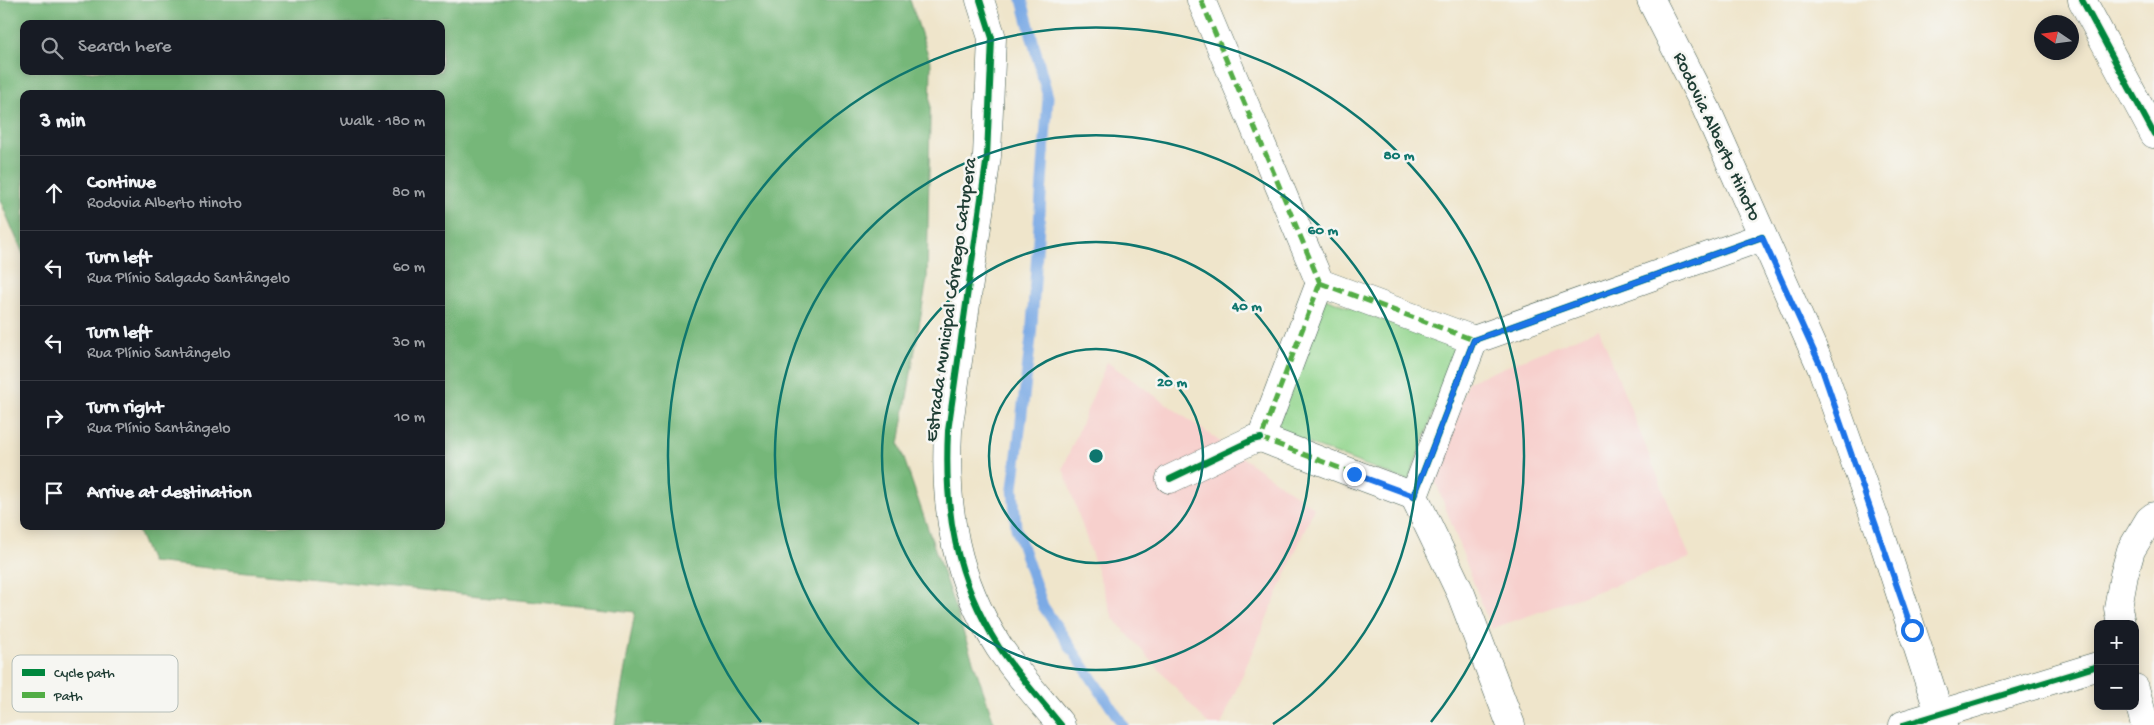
<!DOCTYPE html>
<meta charset="utf-8">
<style>
:root{--surface:#171b24;--page:#242831;--text:#f1f3f6;--muted:#9ea1a6;--line:#363941}
body{margin:0;font-family:"Gochi Hand",sans-serif;background:var(--page);color:var(--text)}
.controls{position:absolute;right:15px;bottom:15px;display:grid;overflow:hidden;border-radius:10px;box-shadow:0 2px 12px #0003}
.controls button{width:45px;height:45px;display:grid;place-items:center;padding:0;border:0;border-bottom:1px solid var(--line);background:var(--surface);color:var(--text);font:25px sans-serif}
.compass{position:absolute;left:2034px;top:15px;width:45px;height:45px;border-radius:50%;background:var(--surface);box-shadow:0 2px 12px #0003;rotate:283deg}
.stop{position:absolute;width:15px;height:15px;margin:-11px;border:4px solid #1a73e8;border-radius:50%;background:#fff}
.stop.end{background:#1a73e8;border-color:#fff;box-shadow:0 1px 5px #0008}
.list{margin:0;padding:0;list-style:none}
h2{display:flex;justify-content:space-between;align-items:center;height:65px;margin:0;padding:0 20px;font-size:21px}
h2 small{font-size:16px;font-weight:400;color:var(--muted)}
.list li{display:grid;grid-template-columns:32px 1fr auto;gap:15px;align-items:center;box-sizing:border-box;height:75px;padding:0 20px;border-top:1px solid var(--line)}
.list b{display:block;font-size:19px;white-space:nowrap}
.list p{margin:0;font-size:16px;white-space:nowrap;color:var(--muted)}
.list em{font-size:16px;font-style:normal;color:var(--muted)}
.icon{flex:none;width:28px;height:28px;fill:none;stroke:currentColor;stroke-width:2;stroke-linecap:round;stroke-linejoin:round}
.map{position:relative;flex:none;width:2154px;height:725px;overflow:hidden}
.search{position:absolute;background:var(--surface);box-shadow:0 2px 12px #0003;left:20px;top:20px;width:425px;height:55px;display:flex;align-items:center;gap:12px;box-sizing:border-box;padding:0 18px;border-radius:10px;color:var(--muted);font-size:19px}
.panel{position:absolute;background:var(--surface);box-shadow:0 2px 12px #0003;left:20px;top:90px;width:425px;height:440px;border-radius:10px}
.map>svg:first-child{display:block}
.built{fill:#f7d0cd}
.green{fill:#93d68e;stroke:#598a61}
.forest{fill:#76b779;stroke:#4a7a56;fill-rule:evenodd}
.lines{fill:none;stroke-linecap:round;stroke-linejoin:round}
.stream{stroke:#7caae5;stroke-width:11}
.pedestrian-casing{stroke:#3e564b;stroke-width:29}
.minor-casing{stroke:#3e564b;stroke-width:29}
.primary-casing{stroke:#3e564b;stroke-width:29}
.pedestrian{stroke:#fff;stroke-width:28}
.minor{stroke:#fff;stroke-width:28}
.primary{stroke:#fff;stroke-width:28}
.quiet{stroke:#52ad45;stroke-width:5;stroke-dasharray:10 5;stroke-linecap:butt}
.cycleway-casing{stroke:#f6f6f2;stroke-width:9}
.cycleway{stroke:#00873e;stroke-width:6}
.route{stroke:#1a73e8;stroke-width:6}
.ring{fill:none;stroke:#0f766e;stroke-width:2.5}
.labels{text-anchor:middle;dominant-baseline:central;stroke-width:5;stroke-linejoin:round;paint-order:stroke}
.street-label{font-size:19px;fill:#1f3d34;stroke:#f6f6f2}
.key{fill:#f6f6f2;stroke:#b6beb9;stroke-width:1}
.key-label{font-size:14px;fill:#1f3d34}
.centre{fill:#0f766e;stroke:#f6f6f2;stroke-width:2.5}
.ring-label{font-size:15px;text-anchor:middle;font-weight:bold;fill:#0f766e;stroke:#f6f6f2;stroke-width:5;stroke-linejoin:round;paint-order:stroke}
</style>
<div class="map">
<svg width="2154" height="725" viewBox="0 0 2154 725">
<rect width="100%" height="100%" fill="#f6f6f2"/>
<filter id="ink" filterUnits="userSpaceOnUse"><feTurbulence type="fractalNoise" baseFrequency=".02" numOctaves="2"/><feDisplacementMap in="SourceGraphic" scale="10" xChannelSelector="R" yChannelSelector="G"/><feConvolveMatrix kernelMatrix="1 2 1 2 8 2 1 2 1" color-interpolation-filters="sRGB"/></filter>
<filter id="wash" filterUnits="userSpaceOnUse"><feTurbulence type="fractalNoise" baseFrequency=".0096" numOctaves="4" result="noise"/><feDisplacementMap in="SourceGraphic" scale="20" xChannelSelector="R" yChannelSelector="G"/><feGaussianBlur stdDeviation="1.12" result="paint"/><feColorMatrix in="noise" values="0 0 0 0 0 0 0 0 0 0 0 0 0 0 0 0 0 1.4 0 .05"/><feComposite in="paint" operator="in"/></filter>
<g filter="url(#wash)">
<rect width="100%" height="100%" fill="#efe5cb"/>
<g class="built">
<polygon points="1599,329 1690,558 1491,629 1435,480 1468,382"/>
<polygon points="1107,362 1314,508 1221,725 1209,725 1113,618 1063,468"/>
</g>
<polygon class="green" points="1325,298 1458,348 1408,481 1275,431"/>
<path class="forest" d="M0,0H910L931,64L927,279L899,444L995,725H615L635,612L151,562L136,526H441V94H24V256L0,200ZM24,24H441V71H24Z"/>
<g class="lines">
<polyline class="stream" points="1022,0 1048,97 1031,338 1013,488 1016,528 1043,606 1123,725"/>
</g>
</g>
<g filter="url(#ink)">
<g class="lines">
<defs>
<g id="pedestrian">
<polyline points="1201,0 1320,283"/>
<polyline points="1320,283 1261,438 1355,474"/>
<polyline points="1320,283 1474,340"/>
</g>
<g id="minor">
<path d="M980,0L992,38L987,156L948,431C944,511 955,578 999,647C1017,674 1040,699 1061,725"/>
<polyline points="2082,0 2154,134"/>
<polyline points="1355,474 1414,496"/>
<polyline points="1170,479 1252,440 1261,438"/>
<polyline points="1414,496 1474,340 1762,237"/>
<polyline points="1414,496 1461,594 1511,725"/>
<polyline points="2121,624 2118,608 2124,575 2131,550 2149,520 2154,516"/>
<polyline points="2135,688 2145,725"/>
<polyline points="1903,725 2098,666"/>
</g>
<polyline id="primary" points="1651,0 1706,108 1822,369 1883,541 1943,725"/>
</defs>
<use href="#pedestrian" class="pedestrian-casing"/>
<use href="#minor" class="minor-casing"/>
<use href="#primary" class="primary-casing"/>
<use href="#pedestrian" class="pedestrian"/>
<use href="#minor" class="minor"/>
<use href="#primary" class="primary"/>
<g class="quiet">
<polyline points="1201,0 1320,283"/>
<polyline points="1320,283 1261,438 1355,474"/>
<polyline points="1320,283 1474,340"/>
</g>
<defs>
<g id="cycleway">
<path d="M980,0L992,38L987,156L948,431C944,511 955,578 999,647C1017,674 1040,699 1061,725"/>
<polyline points="2082,0 2154,134"/>
<polyline points="1170,479 1252,440 1261,438"/>
<polyline points="1414,496 1474,340 1762,237"/>
<polyline points="1903,725 2098,666"/>
</g>
</defs>
<use href="#cycleway" class="cycleway-casing"/>
<use href="#cycleway" class="cycleway"/>
</g>
</g>
<g class="lines" filter="url(#ink)">
<polyline class="route" points="1354,474 1414,496 1474,340 1762,237 1822,369 1912,630"/>
</g>
<g class="ring">
<circle cx="1096" cy="456" r="107"/>
<circle cx="1096" cy="456" r="214"/>
<path d="M919 724A321 321 0 1 1 1273 724"/>
<path d="M761 722A428 428 0 1 1 1431 722"/>
</g>
<g class="labels">
<g class="street-label">
<text transform="translate(1716 137) rotate(65)">Rodovia Alberto Hinoto</text>
<text transform="translate(952 300) rotate(-82)">Estrada Municipal Córrego Catupera</text>
</g>
</g>
<rect x="12" y="655" width="166" height="57" rx="8" class="key"/>
<rect x="22" y="669" width="23" height="7" fill="#00873e"/>
<rect x="22" y="692" width="23" height="6" fill="#52ad45"/>
<g class="key-label">
<text x="54" y="677">Cycle path</text>
<text x="54" y="700">Path</text>
</g>
<circle cx="1096" cy="456" r="8" class="centre"/>
<g class="ring-label">
<text x="1399" y="159">80 m</text>
<text x="1323" y="234">60 m</text>
<text x="1247" y="310">40 m</text>
<text x="1172" y="386">20 m</text>
</g>
</svg>
<div class="controls">
<button>+</button>
<button>−</button>
</div>
<svg class="compass" viewBox="-18 -18 36 36"><path d="M0-13l5 13h-10z" fill="#e53935"/><path d="M0 13l5-13h-10z" fill="#9ea1a6"/></svg>
<div class="stop" style="left:1912px;top:630px"></div>
<div class="stop end" style="left:1354px;top:474px"></div>
<div class="search"><svg class="icon" aria-label="search" viewBox="0 0 24 24"><circle cx="10" cy="10" r="6"/><path d="M15 15l6 6"/></svg>Search here</div>
<section class="panel">
<h2>3 min<small>Walk · 180 m</small></h2>
<ul class="list">
<li><svg class="icon" aria-label="ahead" viewBox="0 0 24 24"><path d="M12 20V5M6 11l6-6 6 6"/></svg><div><b>Continue</b><p>Rodovia Alberto Hinoto</p></div><em>80 m</em></li>
<li><svg class="icon" aria-label="left" viewBox="0 0 24 24"><path d="M17 20v-9H6M10 6l-5 5 5 5"/></svg><div><b>Turn left</b><p>Rua Plínio Salgado Santângelo</p></div><em>60 m</em></li>
<li><svg class="icon" aria-label="left" viewBox="0 0 24 24"><path d="M17 20v-9H6M10 6l-5 5 5 5"/></svg><div><b>Turn left</b><p>Rua Plínio Santângelo</p></div><em>30 m</em></li>
<li><svg class="icon" aria-label="right" viewBox="0 0 24 24"><path d="M7 20v-9h11M14 6l5 5-5 5"/></svg><div><b>Turn right</b><p>Rua Plínio Santângelo</p></div><em>10 m</em></li>
<li><svg class="icon" aria-label="arrive" viewBox="0 0 24 24"><path d="M6 21V4h12l-3 4 3 4H6"/></svg><div><b>Arrive at destination</b></div></li>
</ul>
</section>
</div>
